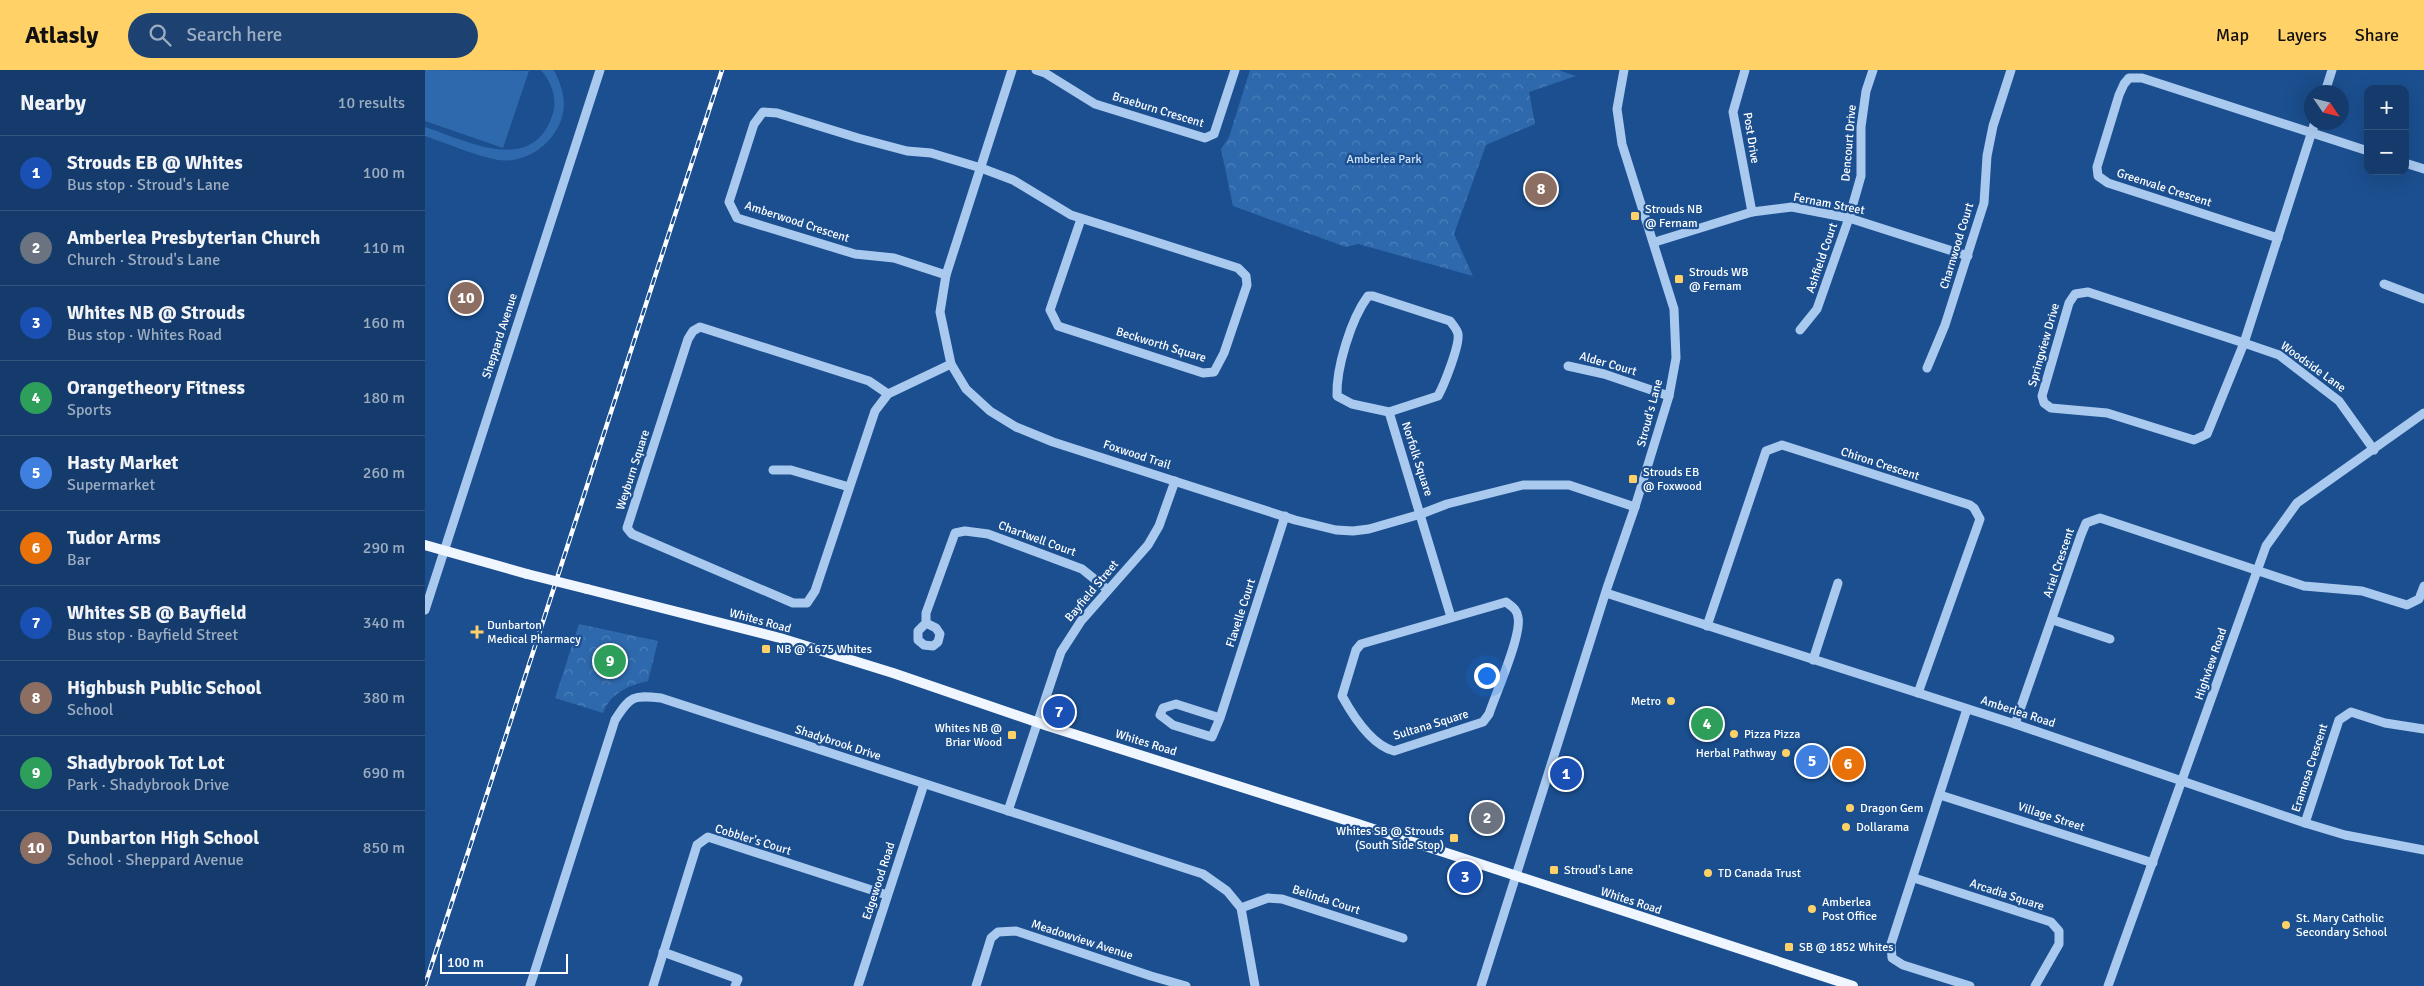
<!DOCTYPE html>
<meta charset="utf-8">
<style>
:root{--surface:#143b6b;--page:#1d4271;--text:#f1f3f6;--muted:#9dadc1;--line:#33557e;--accent:#ffd166}
body{margin:0;font-family:Signika,sans-serif;background:var(--page);color:var(--text)}
.controls{position:absolute;right:15px;top:15px;display:grid;overflow:hidden;border-radius:10px;box-shadow:0 5px 20px #0002}
.controls button{width:45px;height:45px;display:grid;place-items:center;padding:0;border:0;border-bottom:1px solid var(--line);background:var(--surface);color:var(--text);font:25px sans-serif}
.compass{position:absolute;left:1879px;top:15px;width:45px;height:45px;border-radius:50%;background:var(--surface);box-shadow:0 5px 20px #0002;rotate:125deg}
.scale{position:absolute;left:15px;bottom:12px;width:128px;box-sizing:border-box;padding-left:5px;border:2px solid #fff;border-top:0;font-size:14px;line-height:18px;white-space:nowrap;color:#fff;-webkit-text-stroke:4px #1b4f8f;paint-order:stroke}
.you{position:absolute;left:1061px;top:605px;width:18px;height:18px;margin:-12px;border:4px solid #fff;border-radius:50%;background:#1a73e8;box-shadow:0 0 0 8px #1a73e833}
.badge{display:grid;place-items:center;width:32px;height:32px;border-radius:50%;background:var(--accent);color:#fff;font-size:16px;font-weight:700}
.pin{position:absolute;translate:-50% -50%;border:2px solid #fff;box-shadow:0 1px 5px #0006}
.list{margin:0;padding:0;list-style:none}
h2{display:flex;justify-content:space-between;align-items:center;height:65px;margin:0;padding:0 20px;font-size:21px}
h2 small{font-size:16px;font-weight:400;color:var(--muted)}
.list li{display:grid;grid-template-columns:32px 1fr auto;gap:15px;align-items:center;box-sizing:border-box;height:75px;padding:0 20px;border-top:1px solid var(--line)}
.list b{display:block;font-size:19px;white-space:nowrap}
.list p{margin:0;font-size:16px;white-space:nowrap;color:var(--muted)}
.list em{font-size:16px;font-style:normal;color:var(--muted)}
.icon{flex:none;width:28px;height:28px;fill:none;stroke:currentColor;stroke-width:2;stroke-linecap:round;stroke-linejoin:round}
.map{position:relative;flex:none;width:1999px;height:916px;overflow:hidden}
header{display:flex;align-items:center;gap:30px;box-sizing:border-box;height:70px;padding:0 25px;background:var(--accent);color:#111}
header strong{font-size:24px}
nav{display:flex;gap:28px;margin-inline-start:auto;font-size:18px}
.search{width:350px;height:45px;background:var(--page);display:flex;align-items:center;gap:12px;box-sizing:border-box;padding:0 18px;border-radius:28px;color:var(--muted);font-size:19px}
main{display:flex}
aside{flex:1;background:var(--surface)}
.map>svg:first-child{display:block}
.green{fill:#2e69ad}
.park{fill:url(#park-crowns)}
.lines{fill:none;stroke-linecap:round;stroke-linejoin:round}
.minor{stroke:#a9c9ee;stroke-width:9}
.major{stroke:#f0f6ff;stroke-width:10}
.rail-casing{stroke:#fff;stroke-width:4.5}
.rail{stroke:#1b4f8f;stroke-width:2.5;stroke-dasharray:8;stroke-linecap:butt}
.major-bridge{stroke:#f0f6ff;stroke-width:10}
.poi-dot{fill:#ffd166;stroke:#1b4f8f;stroke-width:2}
.labels{text-anchor:middle;dominant-baseline:central;stroke-width:4.5;stroke-linejoin:round;paint-order:stroke}
.street-label{font-size:12px;fill:#fff;stroke:#1b4f8f}
.park-label{font-size:12px;fill:#cfe3fa;stroke:#1b4f8f}
.poi-label{font-size:12px;fill:#fff;stroke:#1b4f8f;text-anchor:start}
</style>
<header>
<strong>Atlasly</strong>
<div class="search"><svg class="icon" aria-label="search" viewBox="0 0 24 24"><circle cx="10" cy="10" r="6"/><path d="M15 15l6 6"/></svg>Search here</div>
<nav><a>Map</a><a>Layers</a><a>Share</a></nav>
</header>
<main>
<aside>
<h2>Nearby<small>10 results</small></h2>
<ul class="list">
<li><span class="badge" style="background:#1a4fb4">1</span><div><b>Strouds EB @ Whites</b><p>Bus stop · Stroud's Lane</p></div><em>100 m</em></li>
<li><span class="badge" style="background:#6b7280">2</span><div><b>Amberlea Presbyterian Church</b><p>Church · Stroud's Lane</p></div><em>110 m</em></li>
<li><span class="badge" style="background:#1a4fb4">3</span><div><b>Whites NB @ Strouds</b><p>Bus stop · Whites Road</p></div><em>160 m</em></li>
<li><span class="badge" style="background:#2e9e5b">4</span><div><b>Orangetheory Fitness</b><p>Sports</p></div><em>180 m</em></li>
<li><span class="badge" style="background:#3f7fe0">5</span><div><b>Hasty Market</b><p>Supermarket</p></div><em>260 m</em></li>
<li><span class="badge" style="background:#e8710a">6</span><div><b>Tudor Arms</b><p>Bar</p></div><em>290 m</em></li>
<li><span class="badge" style="background:#1a4fb4">7</span><div><b>Whites SB @ Bayfield</b><p>Bus stop · Bayfield Street</p></div><em>340 m</em></li>
<li><span class="badge" style="background:#8d6e63">8</span><div><b>Highbush Public School</b><p>School</p></div><em>380 m</em></li>
<li><span class="badge" style="background:#2e9e5b">9</span><div><b>Shadybrook Tot Lot</b><p>Park · Shadybrook Drive</p></div><em>690 m</em></li>
<li><span class="badge" style="background:#8d6e63">10</span><div><b>Dunbarton High School</b><p>School · Sheppard Avenue</p></div><em>850 m</em></li>
</ul>
</aside>
<div class="map">
<svg width="1999" height="916" viewBox="0 0 1999 916">
<defs>
<pattern id="park-crowns" width="20" height="18" patternUnits="userSpaceOnUse" patternTransform="scale(1.25)"><rect width="20" height="18" fill="#2e69ad"/><path d="M2 6a3 3 0 1 1 6 0M12 15a3 3 0 1 1 6 0" fill="none" stroke="#4d80b9"/></pattern>
</defs>
<rect width="100%" height="100%" fill="#1b4f8f"/>
<g class="green">
<polygon points="0,0 104,1 78,78 0,51"/>
<path d="M116,0H128L130,2C136,15 141,29 138,43C132,72 103,94 73,90C50,86 22,73 0,66V57C40,70 107,106 127,46C133,30 127,13 116,0Z"/>
</g>
<g class="park">
<polygon points="825,0 1133,0 1151,6 1104,22 1110,54 1061,75 1029,164 1048,206 933,174 921,177 808,136 796,79 804,67"/>
<path d="M154,554L233,571L223,611C202,616 186,623 178,643L130,628Z"/>
</g>
<g class="lines">
<g class="minor">
<polyline points="587,0 521,205 515,242 526,294 541,319 565,341 591,357 628,372 870,450 911,460 928,461 944,459 996,444 1022,434 1098,415 1144,415 1210,437"/>
<polyline points="611,0 620,3 670,34 780,68 789,64 810,0"/>
<polyline points="1320,0 1308,42 1327,142"/>
<polyline points="1900,22 1907,0"/>
<polyline points="1890,52 1819,273 1782,364 1769,370 1682,343 1626,338 1619,333 1617,326 1644,233 1650,224 1663,222 1819,273 1854,285 1914,331 1949,380"/>
<polyline points="1980,93 1999,99"/>
<polyline points="1853,168 1683,113 1673,106 1672,97 1694,25 1699,14 1704,8 1717,8 1943,81"/>
<polyline points="1230,172 1327,142 1367,137 1424,148 1543,186"/>
<polyline points="521,205 469,188 430,184 312,148 304,132 329,54 338,42 352,43 433,68 482,81 506,83 556,98 588,110 646,145 813,198 821,206 822,215 799,283 789,302 778,303 633,256 625,240 656,149"/>
<polyline points="1959,214 1999,229"/>
<path d="M943,226H948L1025,251C1028,255 1032,259 1033,264C1035,275 1019,315 1013,326L964,342L927,334L912,326C911,298 926,249 943,226Z"/>
<polyline points="1375,260 1392,239 1424,148 1436,106 1436,57 1441,21 1448,0"/>
<polyline points="1143,296 1179,304 1244,326"/>
<polyline points="1502,298 1520,255 1559,133 1562,86 1568,56 1586,0"/>
<polyline points="463,324 444,311 275,257 268,261 263,269 202,458 207,464 368,533 382,533 390,521 450,341 463,324 526,294"/>
<polyline points="964,342 1026,547"/>
<polyline points="348,400 366,400 424,417"/>
<polyline points="1181,523 1590,654 1880,753 1920,765 1999,780"/>
<path d="M1081,532C1087,537 1092,539 1093,547C1097,565 1071,623 1064,644L1058,652L969,681C946,675 928,646 917,626L931,580L936,574Z"/>
<polyline points="0,540 175,0"/>
<polyline points="1628,550 1685,569"/>
<polyline points="501,553 511,558 515,564 513,572 508,576 499,575 493,570 493,561 501,553 501,543 530,463 540,461 563,464 657,499 683,520"/>
<polyline points="1282,556 1341,381 1357,375 1545,435 1549,438 1555,449 1493,623"/>
<polyline points="1388,590 1413,513"/>
<polyline points="1542,639 1466,874 1467,888 1478,895 1545,916"/>
<polyline points="795,648 751,634 738,638 735,645 748,655 787,667 795,648 860,446"/>
<polyline points="1590,654 1656,465 1661,453 1675,448 1879,516 1937,521 1982,535 1994,529 1999,516"/>
<polyline points="1515,725 1728,793"/>
<polyline points="583,741 636,582 656,551 723,475 734,456 750,411"/>
<polyline points="1880,753 1914,650 1926,642 1960,653 1999,659"/>
<polyline points="1489,808 1626,852 1634,861 1634,874 1610,916"/>
<polyline points="816,838 843,828 857,829 978,868"/>
<polyline points="238,882 313,909 310,916"/>
<path d="M105,916L190,650C205,626 208,625 236,628L778,804L802,821L816,838L830,916"/>
<polyline points="228,916 272,775 283,767 462,825"/>
<polyline points="433,916 499,714"/>
<polyline points="551,916 566,868 573,862 591,861 726,906 761,916"/>
<polyline points="1056,916 1182,518 1210,437 1244,326 1251,288 1249,239 1197,74 1192,39 1199,0"/>
<polyline points="1683,916 1841,476 1872,433 1999,343"/>
</g>
<g class="major">
<polyline points="0,475 102,504"/>
<polyline points="162,519 355,568 468,603 623,656 930,753 1428,916"/>
</g>
<defs>
<polyline id="rail" points="0,915 297,0"/>
</defs>
<use href="#rail" class="rail-casing"/>
<use href="#rail" class="rail"/>
<polyline class="major-bridge" points="102,504 162,519"/>
</g>
<g class="poi-dot">
<rect x="1205" y="141" width="10" height="10" rx="2.5"/>
<rect x="1249" y="204" width="10" height="10" rx="2.5"/>
<rect x="1203" y="404" width="10" height="10" rx="2.5"/>
<path d="M49.5 554.5h5v5h5v5h-5v5h-5v-5h-5v-5h5z"/>
<rect x="336" y="574" width="10" height="10" rx="2.5"/>
<circle cx="1246" cy="631" r="5"/>
<circle cx="1309" cy="664" r="5"/>
<rect x="582" y="660" width="10" height="10" rx="2.5"/>
<circle cx="1361" cy="683" r="5"/>
<circle cx="1425" cy="738" r="5"/>
<circle cx="1421" cy="757" r="5"/>
<rect x="1024" y="763" width="10" height="10" rx="2.5"/>
<rect x="1124" y="795" width="10" height="10" rx="2.5"/>
<circle cx="1283" cy="803" r="5"/>
<circle cx="1387" cy="839" r="5"/>
<circle cx="1861" cy="855" r="5"/>
<rect x="1359" y="872" width="10" height="10" rx="2.5"/>
</g>
<g class="labels">
<g class="street-label">
<text transform="translate(733 40) rotate(17)">Braeburn Crescent</text>
<text transform="translate(1326 68) rotate(81)">Post Drive</text>
<text transform="translate(1424 73) rotate(-85)">Dencourt Drive</text>
<text transform="translate(1739 118) rotate(18)">Greenvale Crescent</text>
<text transform="translate(1404 134) rotate(11)">Fernam Street</text>
<text transform="translate(372 152) rotate(18)">Amberwood Crescent</text>
<text transform="translate(1532 176) rotate(-73)">Charnwood Court</text>
<text transform="translate(1397 188) rotate(-71)">Ashfield Court</text>
<text transform="translate(75 266) rotate(-72)">Sheppard Avenue</text>
<text transform="translate(736 275) rotate(17)">Beckworth Square</text>
<text transform="translate(1619 275) rotate(-74)">Springview Drive</text>
<text transform="translate(1183 294) rotate(16)">Alder Court</text>
<text transform="translate(1888 297) rotate(36)">Woodside Lane</text>
<text transform="translate(1225 343) rotate(-75)">Stroud's Lane</text>
<text transform="translate(712 385) rotate(18)">Foxwood Trail</text>
<text transform="translate(992 389) rotate(72)">Norfolk Square</text>
<text transform="translate(1455 394) rotate(18)">Chiron Crescent</text>
<text transform="translate(208 400) rotate(-72)">Weyburn Square</text>
<text transform="translate(612 469) rotate(20)">Chartwell Court</text>
<text transform="translate(1634 493) rotate(-71)">Ariel Crescent</text>
<text transform="translate(667 521) rotate(-50)">Bayfield Street</text>
<text transform="translate(816 543) rotate(-72)">Flavelle Court</text>
<text transform="translate(335 551) rotate(15)">Whites Road</text>
<text transform="translate(1786 594) rotate(-71)">Highview Road</text>
<text transform="translate(1593 642) rotate(18)">Amberlea Road</text>
<text transform="translate(1006 655) rotate(-17)">Sultana Square</text>
<text transform="translate(413 673) rotate(18)">Shadybrook Drive</text>
<text transform="translate(721 673) rotate(17)">Whites Road</text>
<text transform="translate(1885 698) rotate(-72)">Eramosa Crescent</text>
<text transform="translate(1626 747) rotate(18)">Village Street</text>
<text transform="translate(328 770) rotate(17)">Cobbler's Court</text>
<text transform="translate(454 811) rotate(-72)">Edgewood Road</text>
<text transform="translate(1582 825) rotate(18)">Arcadia Square</text>
<text transform="translate(901 830) rotate(18)">Belinda Court</text>
<text transform="translate(1206 831) rotate(18)">Whites Road</text>
<text transform="translate(657 870) rotate(18)">Meadowview Avenue</text>
</g>
<g class="park-label">
<text x="959" y="89">Amberlea Park</text>
</g>
<g class="poi-label">
<text x="1220" y="139">Strouds NB<tspan x="1220" dy="14">@ Fernam</tspan></text>
<text x="1264" y="202">Strouds WB<tspan x="1264" dy="14">@ Fernam</tspan></text>
<text x="1218" y="402">Strouds EB<tspan x="1218" dy="14">@ Foxwood</tspan></text>
<text x="62" y="555">Dunbarton<tspan x="62" dy="14">Medical Pharmacy</tspan></text>
<text x="351" y="579">NB @ 1675 Whites</text>
<text x="1236" y="631" text-anchor="end">Metro</text>
<text x="577" y="658" text-anchor="end">Whites NB @<tspan x="577" dy="14">Briar Wood</tspan></text>
<text x="1319" y="664">Pizza Pizza</text>
<text x="1351" y="683" text-anchor="end">Herbal Pathway</text>
<text x="1435" y="738">Dragon Gem</text>
<text x="1431" y="757">Dollarama</text>
<text x="1019" y="761" text-anchor="end">Whites SB @ Strouds<tspan x="1019" dy="14">(South Side Stop)</tspan></text>
<text x="1139" y="800">Stroud's Lane</text>
<text x="1293" y="803">TD Canada Trust</text>
<text x="1397" y="832">Amberlea<tspan x="1397" dy="14">Post Office</tspan></text>
<text x="1871" y="848">St. Mary Catholic<tspan x="1871" dy="14">Secondary School</tspan></text>
<text x="1374" y="877">SB @ 1852 Whites</text>
</g>
</g>
</svg>
<div class="controls">
<button>+</button>
<button>−</button>
</div>
<svg class="compass" viewBox="-18 -18 36 36"><path d="M0-13l5 13h-10z" fill="#e53935"/><path d="M0 13l5-13h-10z" fill="#9dadc1"/></svg>
<div class="scale">100 m</div>
<div class="you"></div>
<div class="pin badge" style="left:1141px;top:704px;background:#1a4fb4">1</div>
<div class="pin badge" style="left:1062px;top:748px;background:#6b7280">2</div>
<div class="pin badge" style="left:1040px;top:807px;background:#1a4fb4">3</div>
<div class="pin badge" style="left:1282px;top:654px;background:#2e9e5b">4</div>
<div class="pin badge" style="left:1387px;top:691px;background:#3f7fe0">5</div>
<div class="pin badge" style="left:1423px;top:694px;background:#e8710a">6</div>
<div class="pin badge" style="left:634px;top:642px;background:#1a4fb4">7</div>
<div class="pin badge" style="left:1116px;top:119px;background:#8d6e63">8</div>
<div class="pin badge" style="left:185px;top:591px;background:#2e9e5b">9</div>
<div class="pin badge" style="left:41px;top:228px;background:#8d6e63">10</div>
</div>
</main>
